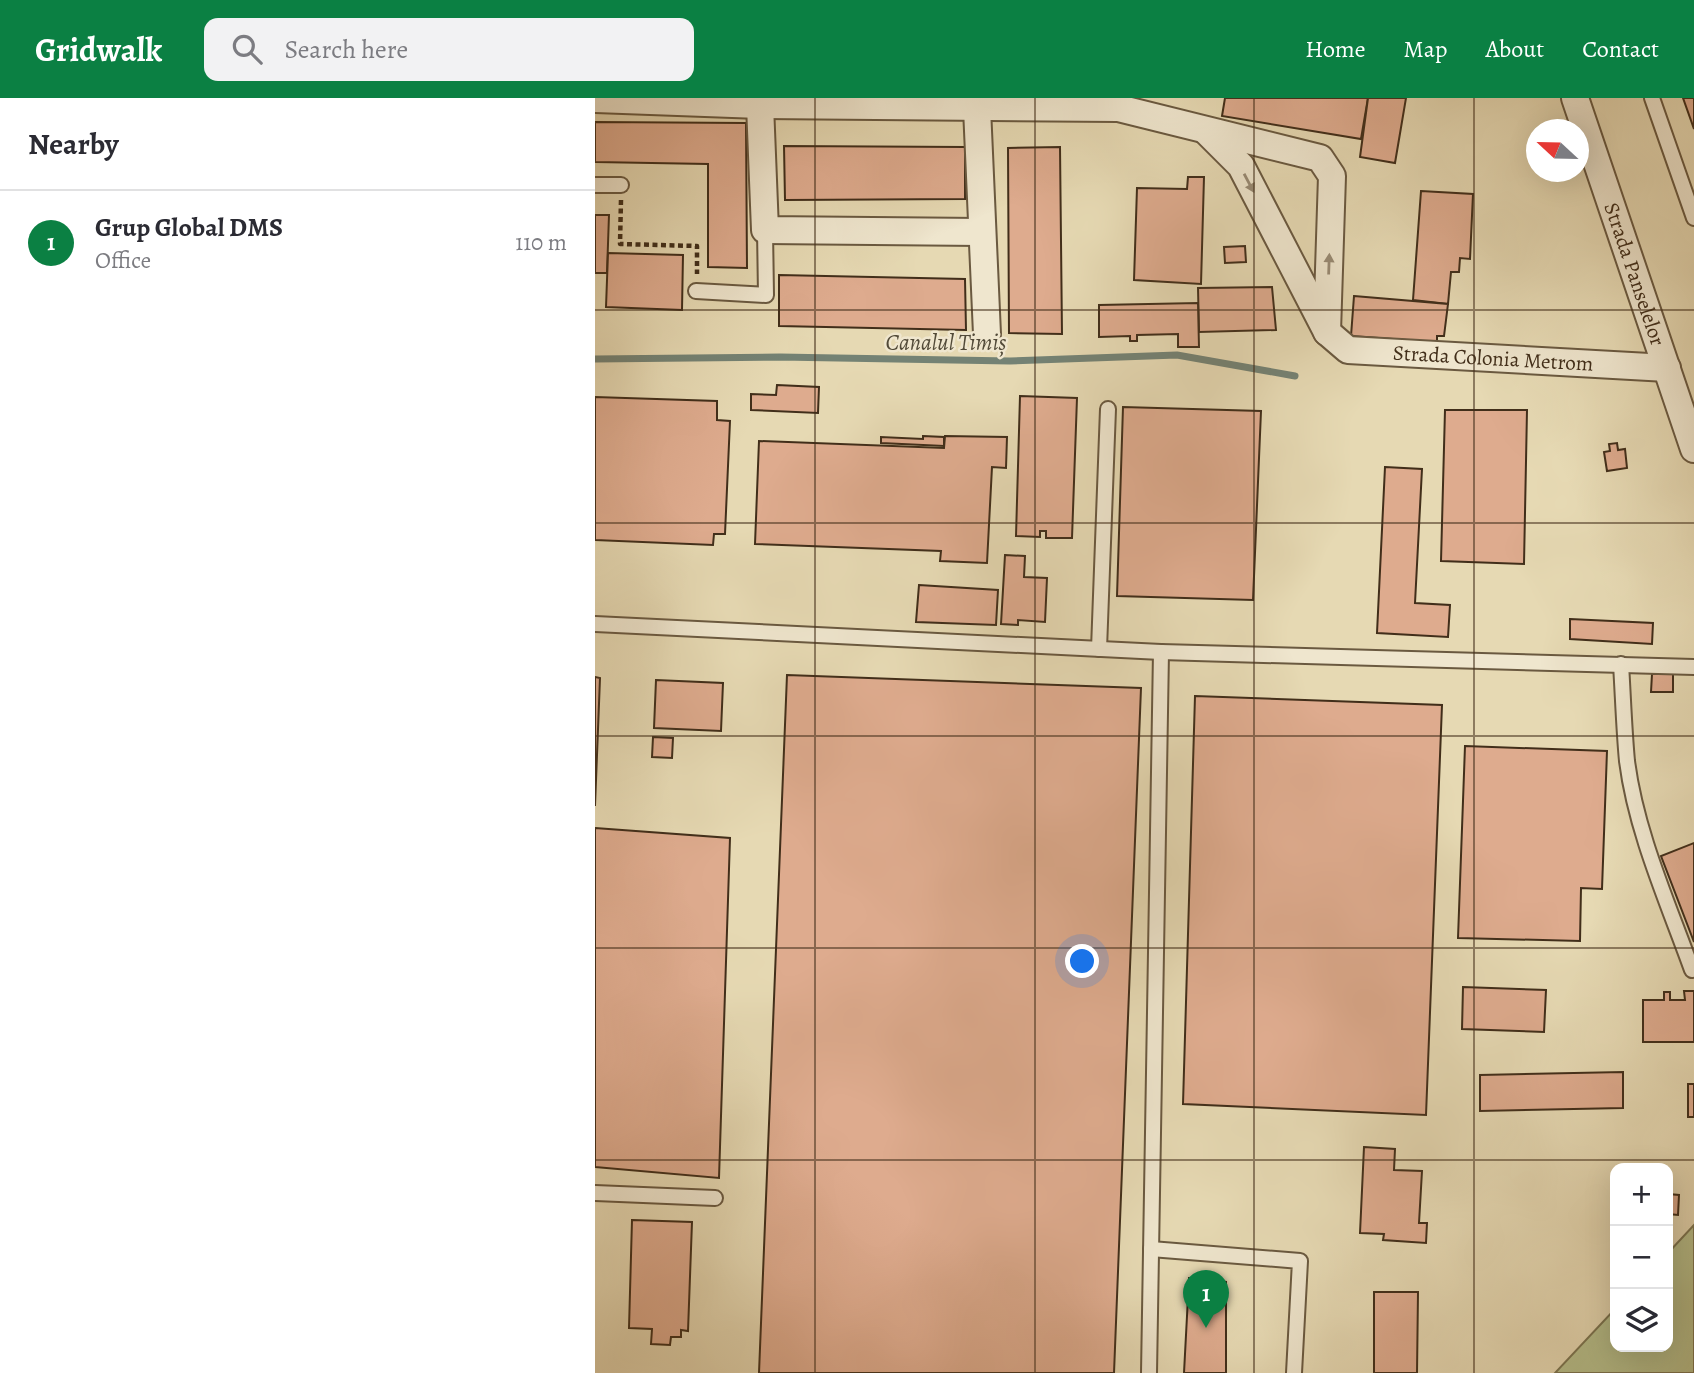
<!DOCTYPE html>
<meta charset="utf-8">
<style>
:root{--surface:#fff;--page:#f2f2f3;--text:#2b2b33;--muted:#7c7c81;--line:#e1e1e2;--accent:#0b8043}
body{margin:0;font-family:Alegreya,serif;background:var(--page);color:var(--text)}
.controls{position:absolute;right:21px;bottom:21px;display:grid;overflow:hidden;border-radius:14px;box-shadow:0 7px 28px #0002}
.controls button{width:63px;height:63px;display:grid;place-items:center;padding:0;border:0;border-bottom:2px solid var(--line);background:var(--surface);color:var(--text);font:35px sans-serif}
.compass{position:absolute;left:931px;top:21px;width:63px;height:63px;border-radius:50%;background:var(--surface);box-shadow:0 7px 28px #0002;rotate:292deg}
.you{position:absolute;left:488px;top:864px;width:24px;height:24px;margin:-18px;border:5px solid #fff;border-radius:50%;background:#1a73e8;box-shadow:0 0 0 10px #1a73e833}
.badge{display:grid;place-items:center;width:46px;height:46px;border-radius:50%;background:var(--accent);color:#fff;font-size:23px;font-weight:700}
.pin{position:absolute;translate:-50% -58px;filter:drop-shadow(0 2px 4px #0008)}
.pin::after{content:'';position:absolute;top:37px;width:24px;height:21px;background:inherit;clip-path:polygon(0 0,100% 0,50% 100%)}
.list{margin:0;padding:0;list-style:none}
h2{display:flex;justify-content:space-between;align-items:center;height:91px;margin:0;padding:0 28px;font-size:30px}
h2 small{font-size:23px;font-weight:400;color:var(--muted)}
.list li{display:grid;grid-template-columns:46px 1fr auto;gap:21px;align-items:center;box-sizing:border-box;height:105px;padding:0 28px;border-top:2px solid var(--line)}
.list b{display:block;font-size:26px;white-space:nowrap}
.list p{margin:0;font-size:23px;white-space:nowrap;color:var(--muted)}
.list em{font-size:23px;font-style:normal;color:var(--muted)}
.icon{flex:none;width:38px;height:38px;fill:none;stroke:currentColor;stroke-width:2;stroke-linecap:round;stroke-linejoin:round}
.map{position:relative;flex:none;width:1099px;height:1275px;overflow:hidden}
header{display:flex;align-items:center;gap:42px;box-sizing:border-box;height:98px;padding:0 35px;background:var(--accent);color:#fff}
header strong{font-size:33px}
nav{display:flex;gap:38px;margin-inline-start:auto;font-size:24px}
.search{width:490px;height:63px;background:var(--page);display:flex;align-items:center;gap:18px;box-sizing:border-box;padding:0 24px;border-radius:14px;color:var(--muted);font-size:26px}
main{display:flex}
aside{flex:1;background:var(--surface)}
.map>svg:first-child{display:block}
.green{fill:#b6bf8c;stroke:#7c7653;stroke-width:2}
.lines{fill:none;stroke-linecap:round;stroke-linejoin:round}
.stream{stroke:#748274;stroke-width:7}
.building{fill:#deab8e;stroke:#412e1a;stroke-width:2}
.lane-casing{stroke:#6a5940;stroke-width:18}
.street-casing{stroke:#6a5940;stroke-width:30}
.path{stroke:#412e1a;stroke-width:4.5;stroke-dasharray:5 3.5;stroke-linecap:butt}
.lane{stroke:#efe6ce;stroke-width:14}
.street{stroke:#efe6ce;stroke-width:26}
.oneway{fill:#988a74}
.grid{fill:none;stroke:#412e1a;stroke-width:2;stroke-opacity:0.55}
.labels{text-anchor:middle;dominant-baseline:central;stroke-width:5;stroke-linejoin:round;paint-order:stroke}
.street-label{font-size:21px;fill:#412e1a;stroke:#efe6ce}
.water-label{font-size:23px;font-style:italic;fill:#524a38;stroke:#efe6ce}
</style>
<header>
<strong>Gridwalk</strong>
<div class="search"><svg class="icon" aria-label="search" viewBox="0 0 24 24"><circle cx="10" cy="10" r="6"/><path d="M15 15l6 6"/></svg>Search here</div>
<nav><a>Home</a><a>Map</a><a>About</a><a>Contact</a></nav>
</header>
<main>
<aside>
<h2>Nearby<small></small></h2>
<ul class="list">
<li><span class="badge">1</span><div><b>Grup Global DMS</b><p>Office</p></div><em>110 m</em></li>
</ul>
</aside>
<div class="map">
<svg width="1099" height="1275" viewBox="0 0 1099 1275">
<rect width="100%" height="100%" fill="#e6d9b3"/>
<filter id="stains"><feTurbulence type="fractalNoise" baseFrequency=".00286" numOctaves="4"/><feColorMatrix values="0 0 0 0 .2 0 0 0 0 .09 0 0 0 0 .02 0 0 0 .5 -.17"/></filter>
<radialGradient id="worn" r=".72"><stop offset=".6" stop-color="#630" stop-opacity="0"/><stop offset="1" stop-color="#630" stop-opacity=".3"/></radialGradient>
<polygon class="green" points="1099,1127 1099,1275 960,1275 1020,1211 1020,1249 1073,1249 1073,1155"/>
<g class="lines">
<polyline class="stream" points="0,261 185,259 415,263 582,257 700,278"/>
</g>
<g class="building">
<polygon points="630,0 773,0 766,41 627,18"/>
<polygon points="773,0 811,0 800,65 765,59"/>
<polygon points="1088,0 1099,0 1099,31"/>
<polygon points="0,24 151,25 152,170 113,169 113,66 0,64"/>
<polygon points="189,48 370,49 370,101 190,102"/>
<polygon points="465,49 467,236 414,235 413,50"/>
<polygon points="593,79 609,79 606,186 539,182 542,90 592,91"/>
<polygon points="826,93 878,96 875,161 865,160 864,174 856,174 853,206 818,202"/>
<polygon points="0,117 14,117 12,175 0,175"/>
<polygon points="650,148 651,164 630,165 629,149"/>
<polygon points="13,155 88,157 87,212 11,209"/>
<polygon points="184,177 370,181 371,232 184,228"/>
<polygon points="677,189 681,232 604,234 603,190"/>
<polygon points="759,198 853,206 849,238 842,238 842,244 811,246 811,242 756,238"/>
<polygon points="603,205 604,249 583,249 583,236 542,237 542,243 535,243 535,238 504,239 504,207"/>
<polygon points="182,287 224,289 223,315 156,312 156,296 181,297"/>
<polygon points="425,298 482,300 477,440 451,440 451,433 445,433 445,439 421,438"/>
<polygon points="0,299 122,303 122,322 135,323 130,436 119,436 118,447 0,442"/>
<polygon points="528,309 666,313 658,502 522,498"/>
<polygon points="850,312 932,312 929,466 846,463"/>
<polygon points="328,338 349,339 349,348 286,345 286,339 328,341"/>
<polygon points="350,338 412,339 411,370 397,369 392,465 345,463 346,453 160,446 164,343 349,350"/>
<polygon points="1022,345 1023,352 1030,351 1032,370 1012,373 1009,354 1015,353 1014,346"/>
<polygon points="790,369 827,371 820,505 855,507 853,539 782,535"/>
<polygon points="410,457 430,458 429,479 452,480 450,524 423,522 423,527 406,526"/>
<polygon points="324,487 403,492 401,527 321,524"/>
<polygon points="975,521 1058,525 1057,546 975,541"/>
<polygon points="1057,576 1078,576 1078,594 1056,594"/>
<polygon points="192,577 546,590 519,1275 164,1275"/>
<polygon points="0,579 5,580 0,708"/>
<polygon points="61,582 128,585 126,633 59,630"/>
<polygon points="600,598 847,607 831,1017 588,1006"/>
<polygon points="58,639 78,640 77,660 57,659"/>
<polygon points="870,648 1012,653 1007,791 986,790 985,843 863,840"/>
<polygon points="0,730 135,740 124,1080 0,1069"/>
<polygon points="1099,745 1099,844 1066,758"/>
<polygon points="868,889 951,892 949,934 867,931"/>
<polygon points="1089,893 1099,893 1099,944 1048,944 1048,902 1069,902 1069,894 1075,894 1075,902 1090,902"/>
<polygon points="1028,974 1028,1010 885,1013 885,977"/>
<rect x="1093" y="986" width="6" height="33"/>
<polygon points="769,1049 800,1051 799,1072 827,1073 824,1125 832,1125 831,1145 788,1142 789,1136 765,1135"/>
<polygon points="1073,1096 1084,1097 1083,1117 1073,1116"/>
<polygon points="37,1122 97,1124 93,1233 86,1232 86,1239 76,1239 75,1247 56,1246 57,1231 34,1230"/>
<polygon points="594,1180 631,1184 631,1275 589,1275"/>
<polygon points="779,1194 823,1194 822,1275 779,1275"/>
</g>
<g class="lines">
<defs>
<g id="lane">
<polyline points="1057,0 1099,120"/>
<polyline points="0,87 26,87"/>
<polyline points="101,193 171,197 170,132"/>
<polyline points="0,526 566,554 1099,569"/>
<polyline points="504,551 513,311"/>
<path d="M1026,566C1028,598 1029,631 1032,663C1041,734 1073,805 1097,872"/>
<polyline points="0,1095 120,1100"/>
<polyline points="556,1151 705,1163 699,1275"/>
<polyline points="554,1275 566,554"/>
</g>
<g id="street">
<path id="s1" d="M980,0L1099,351"/>
<polyline points="0,1 165,7 523,10 725,60 737,78 732,234"/>
<polyline points="165,7 170,132 386,134"/>
<polyline points="382,10 392,236"/>
<path id="s2" d="M612,34L646,68L732,234L753,252L1072,270"/>
</g>
</defs>
<use href="#lane" class="lane-casing"/>
<use href="#street" class="street-casing"/>
<polyline class="path" points="26,102 25,146 102,148 102,176"/>
<use href="#lane" class="lane"/>
<use href="#street" class="street"/>
</g>
<defs><path id="oneway-solid" d="M-6-.8H1V-3.2L6.5 0L1 3.2V.8H-6Z" transform="scale(1.75)"/></defs>
<g class="oneway">
<use href="#oneway-solid" transform="translate(654 85) rotate(62)"/>
<use href="#oneway-solid" transform="translate(734 166) rotate(-88)"/>
</g>
<path class="grid" d="M220,0V1275M440,0V1275M659,0V1275M879,0V1275M0,212H1099M0,425H1099M0,638H1099M0,850H1099M0,1062H1099"/>
<g class="labels">
<g class="street-label">
<text stroke="none"><textPath href="#s1" startOffset="186">Strada Panselelor</textPath></text>
<text stroke="none"><textPath href="#s2" startOffset="408">Strada Colonia Metrom</textPath></text>
</g>
<g class="water-label">
<text x="351" y="244">Canalul Timiș</text>
</g>
</g>
<rect width="100%" height="100%" filter="url(#stains)"/>
<rect width="100%" height="100%" fill="url(#worn)"/>
</svg>
<div class="controls">
<button>+</button>
<button>−</button>
<button><svg class="icon" aria-label="layers" viewBox="0 0 24 24"><path d="M12 4l9 5-9 5-9-5zM3 14l9 5 9-5"/></svg></button>
</div>
<svg class="compass" viewBox="-18 -18 36 36"><path d="M0-13l5 13h-10z" fill="#e53935"/><path d="M0 13l5-13h-10z" fill="#7c7c81"/></svg>
<div class="you"></div>
<div class="pin badge" style="left:611px;top:1230px">1</div>
</div>
</main>
